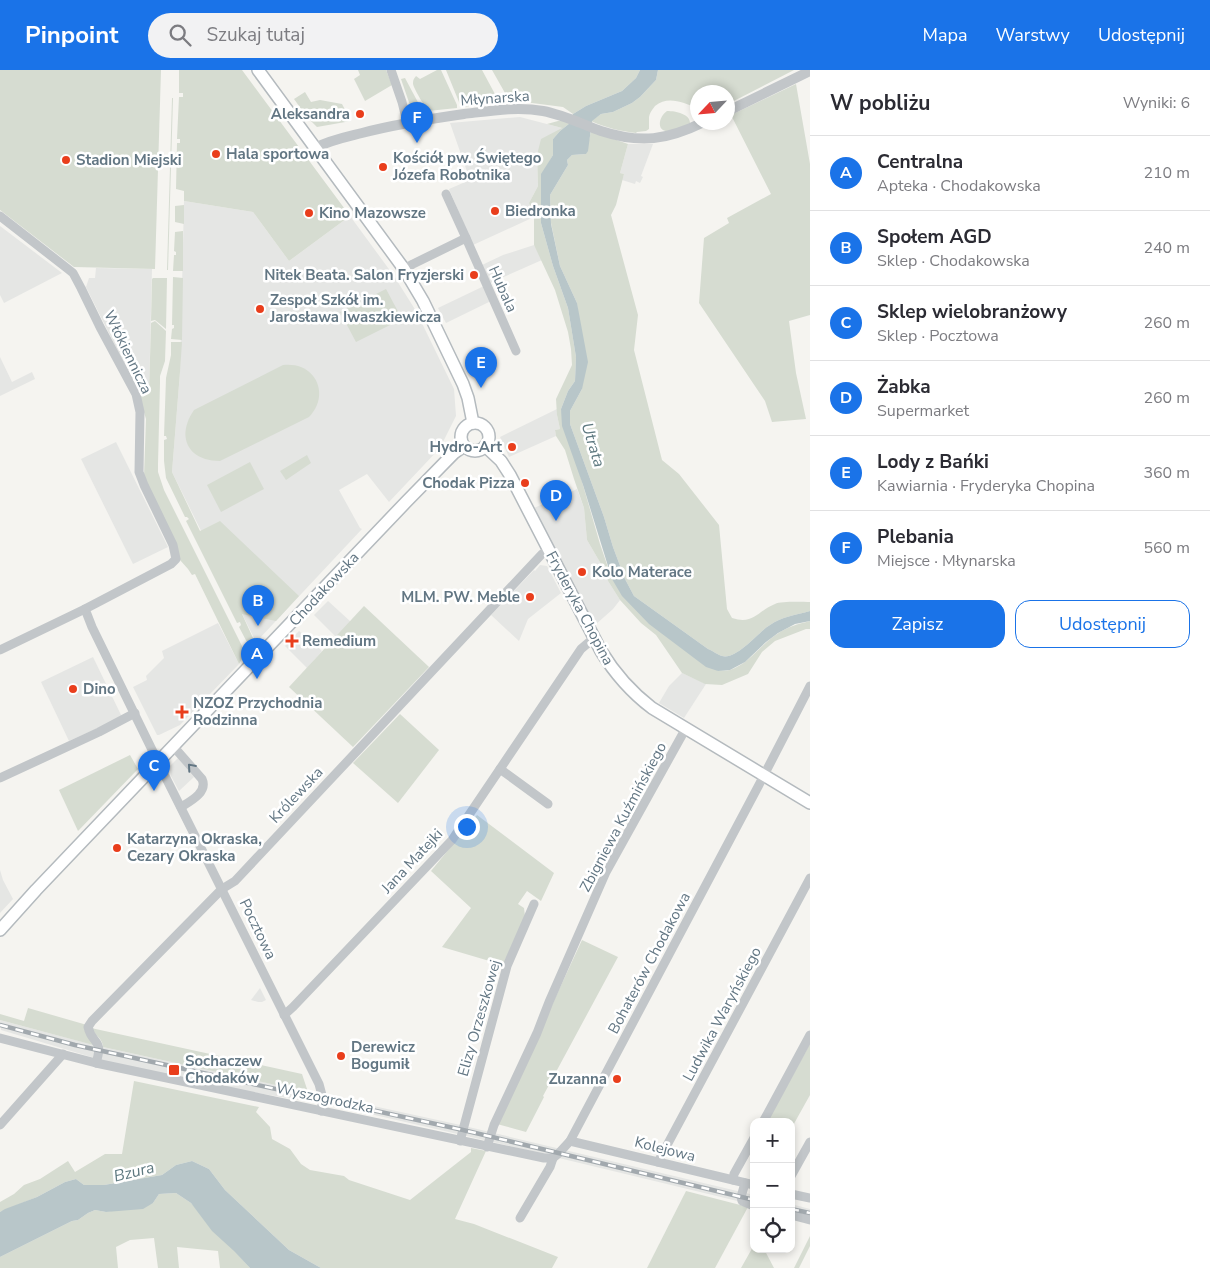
<!DOCTYPE html>
<html lang="pl">
<meta charset="utf-8">
<style>
:root{--surface:#fff;--page:#f2f2f3;--text:#2b2b33;--muted:#7c7c81;--line:#e1e1e2;--accent:#1a73e8}
body{margin:0;font-family:"Nunito Sans",sans-serif;background:var(--page);color:var(--text)}
.controls{position:absolute;right:15px;bottom:15px;display:grid;overflow:hidden;border-radius:10px;box-shadow:0 2px 8px #0003}
.controls button{width:45px;height:45px;display:grid;place-items:center;padding:0;border:0;border-bottom:1px solid var(--line);background:var(--surface);color:var(--text);font:25px sans-serif}
.compass{position:absolute;left:690px;top:15px;width:45px;height:45px;border-radius:50%;background:var(--surface);box-shadow:0 2px 8px #0003;rotate:244deg}
.you{position:absolute;left:466px;top:756px;width:18px;height:18px;margin:-12px;border:4px solid #fff;border-radius:50%;background:#1a73e8;box-shadow:0 0 0 8px #1a73e833}
.badge{display:grid;place-items:center;width:32px;height:32px;border-radius:50%;background:var(--accent);color:#fff;font-size:16px;font-weight:700}
.pin{position:absolute;translate:-50% -41px;filter:drop-shadow(0 1px 2px #0008)}
.pin::after{content:'';position:absolute;top:26px;width:18px;height:15px;background:inherit;clip-path:polygon(0 0,100% 0,50% 100%)}
.list{margin:0;padding:0;list-style:none}
h2{display:flex;justify-content:space-between;align-items:center;height:65px;margin:0;padding:0 20px;font-size:21px}
h2 small{font-size:16px;font-weight:400;color:var(--muted)}
.list li{display:grid;grid-template-columns:32px 1fr auto;gap:15px;align-items:center;box-sizing:border-box;height:75px;padding:0 20px;border-top:1px solid var(--line)}
.list b{display:block;font-size:19px;white-space:nowrap}
.list p{margin:0;font-size:16px;white-space:nowrap;color:var(--muted)}
.list em{font-size:16px;font-style:normal;color:var(--muted)}
.actions{display:flex;gap:10px;padding:15px 20px}
.actions a{flex:1;padding:11px 0;border:1px solid var(--accent);border-radius:15px;text-align:center;font-size:18px;color:var(--accent)}
.actions .main{background:var(--accent);color:#fff}
.icon{flex:none;width:28px;height:28px;fill:none;stroke:currentColor;stroke-width:2;stroke-linecap:round;stroke-linejoin:round}
.map{position:relative;flex:none;width:810px;height:1198px;overflow:hidden}
header{display:flex;align-items:center;gap:30px;box-sizing:border-box;height:70px;padding:0 25px;background:var(--accent);color:#fff}
header strong{font-size:24px}
nav{display:flex;gap:28px;margin-inline-start:auto;font-size:18px}
.search{width:350px;height:45px;background:var(--page);display:flex;align-items:center;gap:12px;box-sizing:border-box;padding:0 18px;border-radius:28px;color:var(--muted);font-size:19px}
main{display:flex}
aside{flex:1;background:var(--surface)}
.map>svg:first-child{display:block}
.built{fill:#e5e6e4}
.green{fill:#d6dcd1}
.water{fill:#b8c6c9}
.lines{fill:none;stroke-linecap:round;stroke-linejoin:round}
.secondary-casing{stroke:#b4babe;stroke-width:14}
.minor{stroke:#c2c6c9;stroke-width:9}
.tertiary{stroke:#c2c6c9;stroke-width:10}
.secondary{stroke:#fff;stroke-width:11}
.rail-casing{stroke:#a2a9ae;stroke-width:4.5}
.rail{stroke:#fff;stroke-width:2.5;stroke-dasharray:8;stroke-linecap:butt}
.oneway{stroke:#627683}
.poi-dot{fill:#e93e1c;stroke:#fff;stroke-width:2}
.labels{text-anchor:middle;dominant-baseline:central;stroke-width:5;stroke-linejoin:round;paint-order:stroke}
.street-label{font-size:15px;fill:#627683;stroke:#fff}
.poi-label{font-size:15px;font-weight:bold;fill:#627683;stroke:#fff;text-anchor:start}
.water-label{font-size:16px;font-style:italic;fill:#5e7980;stroke:#fff}
</style>
<header>
<strong>Pinpoint</strong>
<div class="search"><svg class="icon" aria-label="search" viewBox="0 0 24 24"><circle cx="10" cy="10" r="6"/><path d="M15 15l6 6"/></svg>Szukaj tutaj</div>
<nav><a>Mapa</a><a>Warstwy</a><a>Udostępnij</a></nav>
</header>
<main>
<div class="map">
<svg width="810" height="1198" viewBox="0 0 810 1198">
<rect width="100%" height="100%" fill="#f5f4f0"/>
<g class="built">
<polygon points="520,47 562,58 537,85 538,116 529,133 534,147 473,175 449,119 470,110 450,53"/>
<polygon points="628,74 653,74 641,106 643,107 640,113 636,111 635,114 622,110 624,104 620,103"/>
<polygon points="184,131 253,142 289,191 350,146 394,206 416,241 454,319 456,346 440,378 389,432 367,404 339,420 360,458 362,459 259,569 254,568 172,402 180,302"/>
<polygon points="0,156 62,203 4,233 0,225"/>
<polygon points="534,175 542,190 490,213 482,195 503,185"/>
<polygon points="96,198 152,199 149,323 138,322 86,217 89,208 95,208"/>
<polygon points="484,216 491,231 446,253 438,238"/>
<polygon points="0,287 12,312 32,302 35,309 0,326"/>
<polygon points="557,339 557,345 560,359 555,360 556,366 509,387 500,367"/>
<polygon points="116,372 168,477 133,494 81,389"/>
<polygon points="577,419 584,438 587,470 601,494 608,511 620,530 613,539 595,555 534,438"/>
<polygon points="540,495 547,496 561,523 528,549 519,571 491,545 534,500 535,501"/>
<polygon points="328,531 351,552 336,567 314,545"/>
<polygon points="218,553 239,594 180,655 159,665 157,665 133,617 147,610 146,606 164,588 162,581"/>
<polygon points="299,561 322,581 307,598 285,576"/>
<polygon points="93,587 122,647 69,671 41,612"/>
<polygon points="682,603 706,614 684,648 659,633 669,616"/>
<polygon points="178,688 194,707 179,721 171,706 170,696"/>
<polygon points="0,800 3,810 13,829 0,843"/>
<polygon points="260,918 266,930 262,932 258,932 251,930"/>
<polygon points="0,950 94,975 456,1054 754,1125 754,1135 497,1073 331,1035 251,1022 108,992 1,960"/>
<polygon points="791,1134 810,1139 810,1148 791,1144"/>
</g>
<g class="green">
<polygon points="0,0 161,0 155,199 74,197 0,140"/>
<polygon points="179,0 242,0 350,146 289,191 253,142 184,131 184,121 176,119 177,73 180,73 180,69 177,69 179,27 183,27 183,23 179,23"/>
<polygon points="358,0 386,0 392,15 365,31 354,9 360,5"/>
<path d="M437,0H441L457,35V38L428,41C425,37 414,19 413,14C413,9 414,9 416,6L420,9Z"/>
<polygon points="446,0 482,0 496,26 497,33 461,37"/>
<polygon points="492,0 640,0 636,8 622,21 586,36 573,44 563,37 509,30"/>
<path d="M658,0H794L728,34V22H698L697,38C684,33 668,25 655,36C652,40 650,42 649,47C649,51 649,55 649,59L646,61L637,62L636,63C621,61 606,58 591,51L601,44L613,42L632,33L640,27L656,10Z"/>
<polygon points="405,8 421,38 423,43 413,44 401,9"/>
<polygon points="796,14 810,94 810,245 789,251 796,303 806,349 772,352 765,331 699,233 704,168 729,153 727,148 771,124 731,45"/>
<polygon points="305,22 311,32 320,30 342,34 351,51 317,57 307,47 294,29"/>
<polygon points="172,28 173,28 168,200 167,200"/>
<path d="M667,41C676,41 690,44 690,53C685,56 677,61 670,61C656,63 658,47 667,41Z"/>
<path d="M558,51H566L570,53L560,61L553,69V85L542,104L541,153L553,196L568,238L576,287L575,311L568,321L561,339L600,474L612,509L718,601C722,600 726,601 730,600C749,594 761,574 777,564C787,557 798,554 810,551V559H806L775,571L762,582L748,604L722,615L705,614L682,603L656,565L641,553L620,530L608,511L601,494L587,470L584,438L574,409L565,380L556,366L555,360L560,359L557,345L556,329L572,295L571,279L568,262L555,220L534,175V147L529,133L538,116L537,85L541,69L562,58L547,54Z"/>
<path d="M591,61L628,74L620,103L624,104L616,135L611,145L638,245L634,280L662,390L679,404L719,455L727,539L732,548C754,555 757,541 775,534C781,531 802,532 810,532V541C796,545 781,547 770,555C758,562 737,590 722,586C718,585 713,581 708,579L634,526L625,509L613,477L604,447L570,354V341L582,319L577,233L560,196L551,153L550,125L568,95L567,90L572,85L586,84Z"/>
<polygon points="184,135 184,154 175,152 175,136"/>
<polygon points="183,161 183,201 173,201 174,185 176,185 176,182 174,181 175,162"/>
<polygon points="173,207 183,208 182,270 171,269 172,259 174,258 174,255 172,255"/>
<polygon points="153,208 167,208 166,259 155,250 151,251 152,209"/>
<polygon points="386,219 402,249 356,272 340,242"/>
<polygon points="155,251 166,261 165,291 160,306 160,313 158,394 158,402 164,420 244,580 245,584 239,594 195,504 192,505 188,499 180,490 144,406 146,349 138,322 149,322 151,253"/>
<polygon points="171,272 182,272 180,302 172,402 200,461 220,451 299,526 276,551 242,544 253,568 259,569 251,578 250,578 239,557 241,555 240,552 237,553 186,451 189,449 187,447 185,447 166,408 164,391 164,370 167,369 166,366 164,366 166,308 171,285"/>
<path d="M283,295C315,291 331,324 309,347L220,391C187,391 176,366 194,340Z"/>
<polygon points="307,385 311,393 286,410 280,401"/>
<polygon points="250,392 264,419 221,442 207,415"/>
<polygon points="364,536 429,597 353,677 289,617"/>
<polygon points="400,644 439,680 398,733 353,693"/>
<polygon points="130,685 138,699 78,761 59,720"/>
<polygon points="477,745 554,803 541,831 527,821 518,834 524,838 525,846 503,895 442,877 471,838 431,801"/>
<polygon points="582,870 618,887 543,1026 544,1027 526,1062 497,1054"/>
<polygon points="28,938 87,955 97,976 0,950 0,944 24,951"/>
<path d="M91,958L302,1004L308,1022L103,977C103,969 95,965 91,958Z"/>
<polygon points="810,974 810,1025 791,1059 791,1052 767,1052"/>
<polygon points="134,1011 259,1037 256,1042 270,1057 272,1069 290,1079 301,1094 310,1100 344,1106 349,1110 410,1130 471,1082 471,1078 486,1081 455,1149 474,1154 558,1187 552,1198 321,1198 289,1180 225,1120 209,1099 192,1091 176,1095 162,1105 104,1115 84,1115 76,1109 65,1112 37,1127 0,1142 0,1132 14,1124 24,1115 40,1109 68,1091 75,1102 105,1084 122,1084"/>
<polygon points="686,1121 748,1137 715,1198 647,1198"/>
<polygon points="176,1123 191,1133 250,1198 220,1198 218,1181 177,1177 179,1198 158,1198 154,1168 130,1170 116,1177 118,1198 0,1198 0,1187 72,1151 78,1150 88,1143 95,1140 106,1142 153,1133 159,1124"/>
<polygon points="810,1166 810,1176 799,1198 794,1198"/>
<polygon points="754,1175 754,1179 764,1179 774,1198 741,1198"/>
</g>
<g class="water">
<path d="M640,0H658L656,10L640,27L632,33L613,42L601,44L592,51L588,81L586,84L572,85L567,90L568,95L550,125L551,154L560,196L577,233L588,292L582,319L570,341V354L604,447L613,477L625,509L634,526L708,579C713,581 718,585 722,586C737,590 758,562 770,555C781,547 796,545 810,541V551L795,554L778,563L766,572L745,592L730,600L718,601L706,597L649,554L622,526L612,509L583,415L562,356L561,339L568,321L575,311L576,287L568,238L553,196L541,153V104L553,85V69L560,61L570,53L573,44L586,36L622,21L636,8Z"/>
<polygon points="192,1091 209,1099 225,1120 289,1180 321,1198 250,1198 234,1181 212,1161 191,1133 176,1123 159,1124 153,1133 143,1139 106,1142 95,1140 88,1143 78,1150 72,1151 0,1187 0,1142 5,1139 37,1127 65,1112 76,1109 84,1115 104,1115 162,1105 176,1095"/>
</g>
<g class="lines">
<defs>
<g id="secondary">
<polyline points="258,0 404,199 423,231 463,314 468,328 473,353"/>
<circle cx="475" cy="367" r="14"/>
<path d="M485,376L501,391L510,405L601,581C615,604 631,622 652,638L810,733"/>
<polyline points="0,860 36,820 406,432 454,383 464,376"/>
</g>
</defs>
<use href="#secondary" class="secondary-casing"/>
<g class="minor">
<polyline points="391,0 402,32 407,52"/>
<polyline points="446,124 466,168"/>
<polyline points="0,146 68,199 73,203 81,218 100,257 136,324 140,342 139,402 144,415 173,475 176,489 171,494 85,539 92,557 158,692 319,1014 323,1029 321,1041"/>
<polyline points="404,199 413,194 466,168 516,281"/>
<polyline points="0,580 85,539"/>
<path d="M173,676L202,709C208,722 191,731 181,737"/>
<polyline points="500,699 548,734"/>
<polyline points="0,708 99,662 135,643"/>
<polyline points="284,945 293,937 452,770 581,579 594,568"/>
<polyline points="0,968 96,993 544,1088 553,1088"/>
<path d="M96,993C104,968 92,975 88,957L92,951L222,819L235,811L542,484L548,481"/>
<polyline points="763,1052 810,965"/>
<polyline points="0,1055 63,984"/>
<polyline points="460,1071 507,896 534,834"/>
<polyline points="570,1071 754,1115"/>
<polyline points="487,1077 494,1055 537,963 549,932 606,802 686,658"/>
<polyline points="553,1088 559,1083 570,1071 761,711 810,616"/>
<polyline points="658,1092 810,808"/>
<polyline points="791,1106 810,1072"/>
<polyline points="733,1110 734,1104 754,1068"/>
<polyline points="745,1113 741,1127 742,1131 754,1136"/>
<polyline points="791,1124 810,1128"/>
<polyline points="791,1145 810,1150"/>
<polyline points="520,1148 550,1097 553,1088"/>
</g>
<g class="tertiary">
<polyline points="728,41 810,1"/>
<path d="M315,78C330,70 346,67 362,63C396,54 429,49 464,44C489,41 517,36 543,41C564,45 582,54 601,61C641,74 667,70 704,52"/>
</g>
<use href="#secondary" class="secondary"/>
<defs>
<g id="rail">
<polyline points="0,955 75,975 463,1060 754,1130"/>
<polyline points="791,1139 810,1143"/>
</g>
</defs>
<use href="#rail" class="rail-casing"/>
<use href="#rail" class="rail"/>
</g>
<defs><path id="oneway-chevron" d="M-2-3.5L2.5 0L-2 3.5" fill="none" stroke-width="1.6" stroke-linecap="round" stroke-linejoin="round" transform="scale(1.25)"/></defs>
<use class="oneway" href="#oneway-chevron" transform="translate(191 697) rotate(-131)"/>
<g class="poi-dot">
<circle cx="360" cy="44" r="5"/>
<circle cx="216" cy="84" r="5"/>
<circle cx="66" cy="90" r="5"/>
<circle cx="383" cy="97" r="5"/>
<circle cx="495" cy="141" r="5"/>
<circle cx="309" cy="143" r="5"/>
<circle cx="474" cy="205" r="5"/>
<circle cx="260" cy="239" r="5"/>
<circle cx="512" cy="377" r="5"/>
<circle cx="525" cy="413" r="5"/>
<circle cx="582" cy="502" r="5"/>
<circle cx="530" cy="527" r="5"/>
<path d="M289.5 563.5h5v5h5v5h-5v5h-5v-5h-5v-5h5z"/>
<circle cx="73" cy="619" r="5"/>
<path d="M179.5 634.5h5v5h5v5h-5v5h-5v-5h-5v-5h5z"/>
<circle cx="117" cy="778" r="5"/>
<circle cx="341" cy="986" r="5"/>
<rect x="168" y="994" width="12" height="12" rx="2.5"/>
<circle cx="617" cy="1009" r="5"/>
</g>
<g class="labels">
<g class="street-label">
<text transform="translate(495 28) rotate(-4)">Młynarska</text>
<text transform="translate(503 219) rotate(66)">Hubala</text>
<text transform="translate(128 282) rotate(64)">Włókiennicza</text>
<text transform="translate(324 519) rotate(-47)">Chodakowska</text>
<text transform="translate(580 538) rotate(62)">Fryderyka Chopina</text>
<text transform="translate(296 725) rotate(-47)">Królewska</text>
<text transform="translate(623 747) rotate(-62)">Zbigniewa Kuźmińskiego</text>
<text transform="translate(412 791) rotate(-47)">Jana Matejki</text>
<text transform="translate(258 859) rotate(64)">Pocztowa</text>
<text transform="translate(649 893) rotate(-62)">Bohaterów Chodakowa</text>
<text transform="translate(722 944) rotate(-62)">Ludwika Waryńskiego</text>
<text transform="translate(479 948) rotate(-74)">Elizy Orzeszkowej</text>
<text transform="translate(325 1028) rotate(12)">Wyszogrodzka</text>
<text transform="translate(665 1079) rotate(14)">Kolejowa</text>
</g>
<g class="poi-label">
<text x="350" y="44" text-anchor="end">Aleksandra</text>
<text x="226" y="84">Hala sportowa</text>
<text x="393" y="88">Kościół pw. Świętego<tspan x="393" dy="17">Józefa Robotnika</tspan></text>
<text x="76" y="90">Stadion Miejski</text>
<text x="505" y="141">Biedronka</text>
<text x="319" y="143">Kino Mazowsze</text>
<text x="464" y="205" text-anchor="end">Nitek Beata. Salon Fryzjerski</text>
<text x="270" y="230">Zespoł Szkół im.<tspan x="270" dy="17">Jarosława Iwaszkiewicza</tspan></text>
<text x="502" y="377" text-anchor="end">Hydro-Art</text>
<text x="515" y="413" text-anchor="end">Chodak Pizza</text>
<text x="592" y="502">Kolo Materace</text>
<text x="520" y="527" text-anchor="end">MLM. PW. Meble</text>
<text x="302" y="571">Remedium</text>
<text x="83" y="619">Dino</text>
<text x="193" y="633">NZOZ Przychodnia<tspan x="193" dy="17">Rodzinna</tspan></text>
<text x="127" y="769">Katarzyna Okraska,<tspan x="127" dy="17">Cezary Okraska</tspan></text>
<text x="351" y="977">Derewicz<tspan x="351" dy="17">Bogumił</tspan></text>
<text x="185" y="991">Sochaczew<tspan x="185" dy="17">Chodaków</tspan></text>
<text x="607" y="1009" text-anchor="end">Zuzanna</text>
</g>
<g class="water-label">
<text transform="translate(593 375) rotate(73)">Utrata</text>
<text transform="translate(134 1102) rotate(-14)">Bzura</text>
</g>
</g>
</svg>
<div class="controls">
<button>+</button>
<button>−</button>
<button><svg class="icon" aria-label="locate" viewBox="0 0 24 24"><circle cx="12" cy="12" r="6"/><path d="M12 2v4M12 18v4M2 12h4M18 12h4"/></svg></button>
</div>
<svg class="compass" viewBox="-18 -18 36 36"><path d="M0-13l5 13h-10z" fill="#e53935"/><path d="M0 13l5-13h-10z" fill="#7c7c81"/></svg>
<div class="you"></div>
<div class="pin badge" style="left:257px;top:609px">A</div>
<div class="pin badge" style="left:258px;top:556px">B</div>
<div class="pin badge" style="left:154px;top:721px">C</div>
<div class="pin badge" style="left:556px;top:451px">D</div>
<div class="pin badge" style="left:481px;top:318px">E</div>
<div class="pin badge" style="left:417px;top:73px">F</div>
</div>
<aside>
<h2>W pobliżu<small>Wyniki: 6</small></h2>
<ul class="list">
<li><span class="badge">A</span><div><b>Centralna</b><p>Apteka · Chodakowska</p></div><em>210 m</em></li>
<li><span class="badge">B</span><div><b>Społem AGD</b><p>Sklep · Chodakowska</p></div><em>240 m</em></li>
<li><span class="badge">C</span><div><b>Sklep wielobranżowy</b><p>Sklep · Pocztowa</p></div><em>260 m</em></li>
<li><span class="badge">D</span><div><b>Żabka</b><p>Supermarket</p></div><em>260 m</em></li>
<li><span class="badge">E</span><div><b>Lody z Bańki</b><p>Kawiarnia · Fryderyka Chopina</p></div><em>360 m</em></li>
<li><span class="badge">F</span><div><b>Plebania</b><p>Miejsce · Młynarska</p></div><em>560 m</em></li>
</ul>
<div class="actions"><a class="main">Zapisz</a><a>Udostępnij</a></div>
</aside>
</main>
